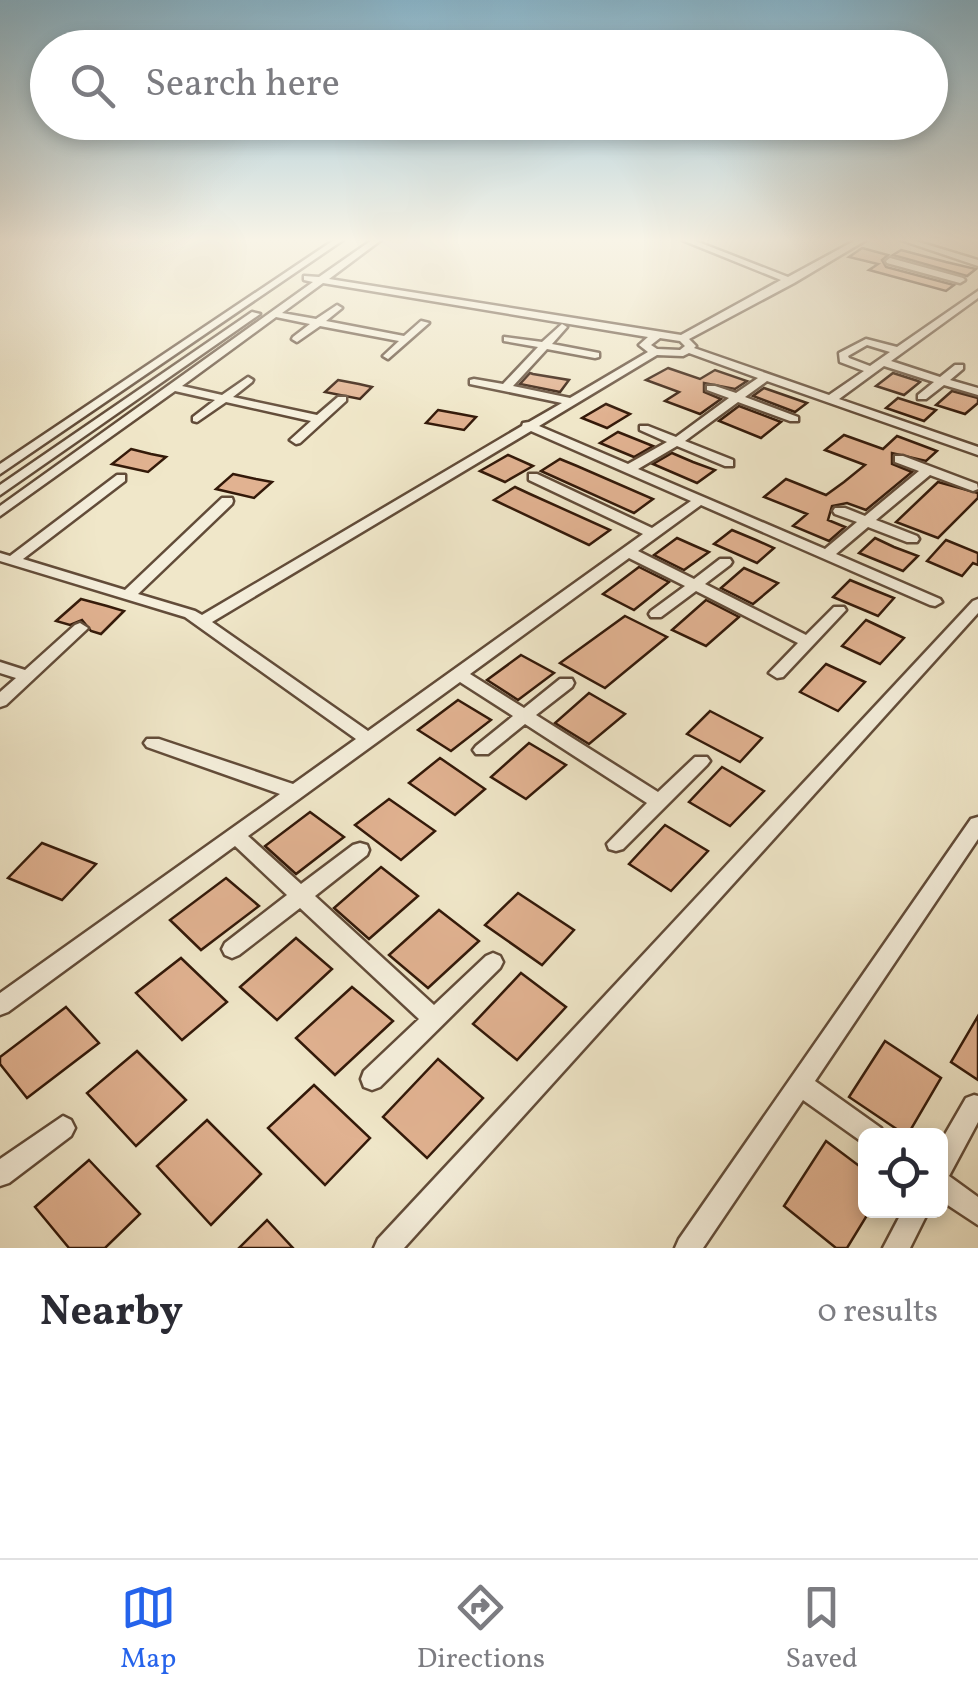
<!DOCTYPE html>
<style>
:root{--surface:#fff;--page:#f2f2f3;--text:#2b2b33;--muted:#7c7c81;--line:#e1e1e2;--accent:#2563eb}
body{margin:0;font-family:Vollkorn,serif;background:var(--page);color:var(--text)}
.controls{position:absolute;right:30px;bottom:30px;display:grid;overflow:hidden;border-radius:15px;box-shadow:0 5px 15px #0003}
.controls button{width:90px;height:90px;display:grid;place-items:center;padding:0;border:0;border-bottom:2px solid var(--line);background:var(--surface);color:var(--text);font:50px sans-serif}
.list{margin:0;padding:0;list-style:none}
h2{display:flex;justify-content:space-between;align-items:center;height:130px;margin:0;padding:0 40px;font-size:42px}
h2 small{font-size:32px;font-weight:400;color:var(--muted)}
.icon{flex:none;width:55px;height:55px;fill:none;stroke:currentColor;stroke-width:2;stroke-linecap:round;stroke-linejoin:round}
.map{position:relative;flex:none;width:978px;height:1248px;overflow:hidden}
.search{position:absolute;background:var(--surface);box-shadow:0 5px 15px #0003;left:30px;right:30px;top:30px;height:110px;display:flex;align-items:center;gap:25px;box-sizing:border-box;padding:0 35px;border-radius:55px;color:var(--muted);font-size:38px}
.sheet{height:310px;background:var(--surface)}
nav{display:flex;justify-content:space-around;align-items:center;box-sizing:border-box;height:140px;border-top:2px solid var(--line);background:var(--surface);font-size:28px;color:var(--muted)}
nav a{display:grid;justify-items:center;gap:5px}
nav .on{color:var(--accent)}
.map>svg:first-child{display:block}
.building{fill:#e1b291;stroke:#331909;stroke-width:2.5}
.lines{fill:none;stroke-linecap:round;stroke-linejoin:round}
.minor-casing{stroke:#624c39;stroke-width:5}
.minor{fill:#f5efdc;fill-rule:evenodd}
</style>
<div class="map">
<svg width="978" height="1248" viewBox="0 0 978 1248">
<rect width="100%" height="100%" fill="#f0e7c9"/>
<filter id="stains"><feTurbulence type="fractalNoise" baseFrequency=".002" numOctaves="4"/><feColorMatrix values="0 0 0 0 .2 0 0 0 0 .09 0 0 0 0 .02 0 0 0 .5 -.17"/></filter>
<radialGradient id="worn" r=".72"><stop offset=".6" stop-color="#630" stop-opacity="0"/><stop offset="1" stop-color="#630" stop-opacity=".3"/></radialGradient>
<g class="building">
<polygon points="862,248 888,255 882,260 886,267 954,285 946,291 869,270 878,264 849,257"/>
<polygon points="901,250 946,262 976,269 967,276 893,255"/>
<polygon points="668,368 700,379 715,370 747,381 735,389 704,383 704,392 721,399 700,414 665,401 679,392 646,380"/>
<polygon points="530,373 533,374 569,380 560,392 520,384"/>
<polygon points="893,373 918,381 920,382 904,395 876,386"/>
<polygon points="338,380 359,384 372,387 360,399 325,392"/>
<polygon points="764,388 807,403 795,412 753,396"/>
<polygon points="952,391 978,398 978,403 965,414 936,405"/>
<polygon points="898,398 936,410 924,421 886,408"/>
<polygon points="606,404 630,414 607,428 582,418"/>
<polygon points="739,406 781,422 761,438 719,421"/>
<polygon points="438,410 460,414 476,417 464,430 426,423"/>
<polygon points="618,432 653,446 634,457 600,443"/>
<polygon points="844,435 883,449 897,436 937,451 926,461 892,453 892,464 912,472 866,510 847,503 832,506 828,520 845,527 829,541 793,526 807,514 764,497 786,479 826,495 844,482 865,465 825,450"/>
<polygon points="131,449 151,454 166,457 148,472 112,464"/>
<polygon points="672,453 693,462 715,470 697,483 653,464"/>
<polygon points="508,455 533,466 505,482 480,471"/>
<polygon points="560,459 577,466 653,499 634,513 541,471"/>
<polygon points="233,474 256,479 272,482 254,498 216,489"/>
<polygon points="938,482 978,493 978,498 938,538 896,522"/>
<polygon points="515,487 530,494 610,530 589,545 494,500"/>
<polygon points="732,530 756,540 774,548 757,563 714,544"/>
<polygon points="677,538 695,546 709,552 684,570 654,555"/>
<polygon points="875,538 894,547 918,556 903,571 859,553"/>
<polygon points="946,540 978,553 978,565 973,563 962,576 927,561"/>
<polygon points="639,567 669,582 634,610 603,594"/>
<polygon points="744,568 778,583 753,604 721,588"/>
<polygon points="850,580 874,590 894,598 878,616 833,597"/>
<polygon points="81,599 107,606 124,611 101,634 91,631 82,620 70,625 56,621"/>
<polygon points="706,600 739,617 706,646 672,630"/>
<polygon points="625,616 667,637 605,688 560,663"/>
<polygon points="866,620 904,638 880,664 842,646"/>
<polygon points="521,655 554,673 518,700 487,680"/>
<polygon points="826,664 865,682 838,711 800,692"/>
<polygon points="589,693 625,714 589,744 555,723"/>
<polygon points="458,700 491,720 451,751 418,730"/>
<polygon points="710,711 762,738 740,762 687,734"/>
<polygon points="529,743 566,765 526,799 491,777"/>
<polygon points="440,758 485,789 455,815 409,783"/>
<polygon points="722,767 764,791 730,826 689,802"/>
<polygon points="389,799 435,831 401,860 355,825"/>
<polygon points="310,812 344,837 296,874 265,846"/>
<polygon points="665,825 708,851 671,891 629,864"/>
<polygon points="42,843 96,864 62,900 8,878"/>
<polygon points="381,867 418,896 369,939 334,908"/>
<polygon points="226,878 259,906 201,950 170,920"/>
<polygon points="518,893 574,930 542,965 485,925"/>
<polygon points="439,910 479,941 428,988 389,955"/>
<polygon points="296,938 332,969 277,1020 240,987"/>
<polygon points="181,958 227,1002 182,1040 136,993"/>
<polygon points="521,973 566,1007 517,1060 473,1024"/>
<polygon points="352,987 393,1021 335,1075 296,1038"/>
<polygon points="66,1007 99,1043 27,1098 0,1064 0,1057"/>
<polygon points="978,1016 978,1080 951,1062"/>
<polygon points="885,1041 941,1078 907,1136 849,1097"/>
<polygon points="137,1051 186,1100 136,1146 87,1093"/>
<polygon points="438,1059 483,1098 427,1158 383,1117"/>
<polygon points="314,1085 370,1138 325,1185 268,1128"/>
<polygon points="207,1120 261,1174 211,1225 157,1166"/>
<polygon points="826,1141 866,1171 866,1217 847,1248 836,1248 784,1206"/>
<polygon points="89,1160 140,1214 105,1248 69,1248 35,1207"/>
<polygon points="267,1220 293,1248 239,1248"/>
</g>
<g class="lines">
<defs>
<g id="minor">
<polygon points="334,240 343,240 0,474 0,464"/>
<path d="M372,240H381L329,279L681,335L781,280L682,240H693L788,277L856,240H866L794,283L689,339L696,346L694,348L829,395L864,371L840,362L839,353L866,339L897,347L978,291V298L891,361L940,377L955,365H963V369L950,380L978,388V395L944,385L926,399H918V395L934,382L884,366L839,399L978,447V455L767,381L745,397L798,417V421H790L738,402L685,441L733,460V466H725L677,446L638,469L825,549L857,522L835,514L833,511L835,508H845L865,516L919,471L895,462V456H903L977,484L978,489L973,491L930,475L876,520L917,536L919,539L917,542H907L868,527L836,554L940,599L942,602L935,606L930,605L701,505L638,551L694,579L720,559H730L732,562L730,565L705,584L806,635L834,607H844L846,610L783,677L777,678L769,673L798,643L696,591L661,617H651L649,614L651,611L685,586L629,558L470,674L524,708L560,679H572L574,683L572,687L536,715L658,792L695,757H707L710,761L707,765L623,849L616,851L609,849L607,844L647,803L525,724L488,754H476L473,750L476,746L513,716L460,682L248,836L301,884L353,845L360,843L367,845L369,850L367,855L315,896L434,1005L486,956L493,953L500,956L503,962L500,968L380,1087L372,1090L364,1087L361,1079L364,1071L419,1019L300,908L239,955L232,958L225,955L222,949L225,943L287,895L235,846L8,1012L0,1015V993L280,794L147,747L144,743L147,739H159L293,784L356,739L185,617L0,561V553L10,556L117,475H125V481L23,559L125,590L222,498H232L233,501L232,504L138,594L195,611L202,615L522,426L523,423L529,422L562,403L470,384V380L474,379L503,384L538,347L504,341V337L542,342L562,324L567,327L552,344L599,353V357L595,358L547,349L513,386L570,398L648,352L639,345L648,337L323,283L282,313L316,319L337,305L342,308L326,321L404,336L421,321L429,323L388,359L383,356L399,341L320,326L297,342L292,339L293,337L310,324L276,317L182,386L222,395L248,377L253,380L252,382L233,397L317,415L338,397H346V401L300,443L296,444L290,440L311,421L226,402L197,422L193,421V417L215,400L175,391L0,516V506L313,282L304,280V276L319,277ZM660,338L680,341L685,346L680,350L657,349L651,345ZM867,345L890,352L870,366L849,358L848,356ZM689,353L758,378L736,393L715,386H707V390L729,398L676,437L648,426H640V430L667,442L628,464L539,426L657,355L683,356ZM531,431L691,501L652,528L537,474H529V480L643,534L368,731L212,622Z"/>
<polygon points="901,240 912,240 978,260 978,266"/>
<polygon points="890,258 963,278 965,280 960,283 887,263 886,261"/>
<polygon points="252,312 260,314 0,495 0,485"/>
<polygon points="978,599 978,613 404,1248 374,1248 378,1239 973,601"/>
<polygon points="80,623 88,628 85,631 6,705 0,707 0,692 16,678 0,673 0,662 25,670 75,625"/>
<polygon points="978,817 978,839 815,1081 881,1128 885,1136 866,1136 865,1144 803,1100 703,1248 675,1248 679,1239 971,819"/>
<polygon points="974,1095 978,1096 978,1122 949,1176 978,1197 978,1225 940,1200 940,1143 966,1098"/>
<polygon points="63,1116 71,1120 75,1128 71,1136 9,1183 0,1186 0,1159"/>
<polygon points="903,1210 929,1210 910,1248 883,1248"/>
</g>
</defs>
<use href="#minor" class="minor-casing"/>
<use href="#minor" class="minor"/>
</g>
<linearGradient id="sky" x2="0" y2="1"><stop stop-color="#89b9d1"/><stop offset="0.58" stop-color="#f8f4e7"/><stop offset="1" stop-color="#f8f4e7" stop-opacity="0"/></linearGradient>
<rect width="978" height="414" fill="url(#sky)"/>
<rect width="100%" height="100%" filter="url(#stains)"/>
<rect width="100%" height="100%" fill="url(#worn)"/>
</svg>
<div class="controls">
<button><svg class="icon" aria-label="locate" viewBox="0 0 24 24"><circle cx="12" cy="12" r="6"/><path d="M12 2v4M12 18v4M2 12h4M18 12h4"/></svg></button>
</div>
<div class="search"><svg class="icon" aria-label="search" viewBox="0 0 24 24"><circle cx="10" cy="10" r="6"/><path d="M15 15l6 6"/></svg>Search here</div>
</div>
<section class="sheet">
<h2>Nearby<small>0 results</small></h2>
<ul class="list">
</ul>
</section>
<nav>
<a class="on"><svg class="icon" aria-label="map" viewBox="0 0 24 24"><path d="M3 6l6-2 6 2 6-2v14l-6 2-6-2-6 2zM9 4v14M15 6v14"/></svg>Map</a>
<a><svg class="icon" aria-label="directions" viewBox="0 0 24 24"><path d="M12 3l9 9-9 9-9-9zM9 14v-3h6M13 9l2 2-2 2"/></svg>Directions</a>
<a><svg class="icon" aria-label="saved" viewBox="0 0 24 24"><path d="M7 4h10v16l-5-4-5 4z"/></svg>Saved</a>
</nav>
